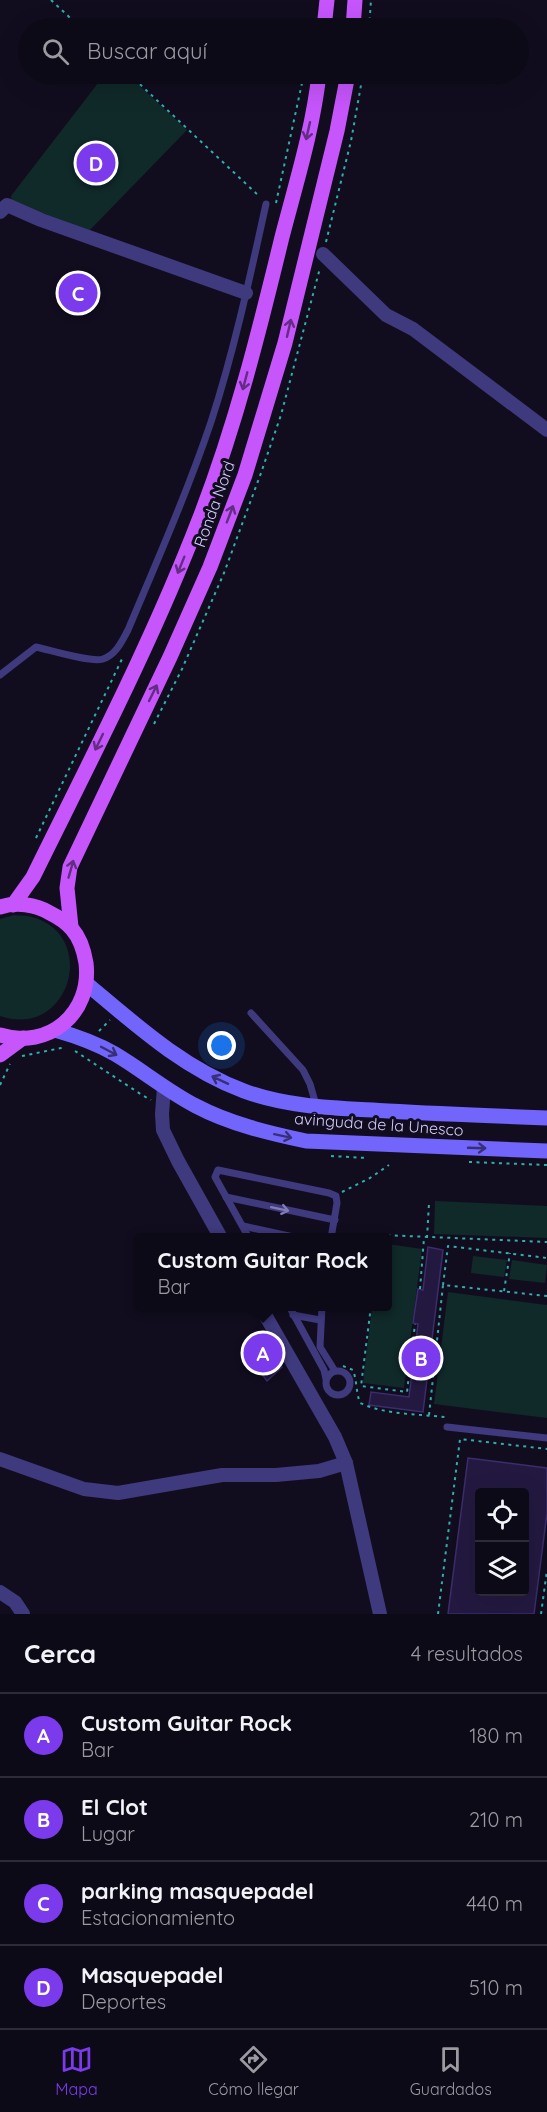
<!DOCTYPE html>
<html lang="es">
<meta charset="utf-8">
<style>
:root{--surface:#0d0a17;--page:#161320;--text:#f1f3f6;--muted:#9a9aa1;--line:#2d2b36;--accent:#7c3aed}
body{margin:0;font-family:Quicksand,sans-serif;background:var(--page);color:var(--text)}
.controls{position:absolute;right:18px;bottom:18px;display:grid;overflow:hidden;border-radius:6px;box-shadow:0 6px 24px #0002}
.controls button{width:54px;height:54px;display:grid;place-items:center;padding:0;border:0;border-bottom:2px solid var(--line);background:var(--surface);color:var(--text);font:30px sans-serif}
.you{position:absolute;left:222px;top:1046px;width:21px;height:21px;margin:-15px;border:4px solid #fff;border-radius:50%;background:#1a73e8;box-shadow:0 0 0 9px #1a73e833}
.badge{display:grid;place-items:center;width:39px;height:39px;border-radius:50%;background:var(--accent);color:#fff;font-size:20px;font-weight:700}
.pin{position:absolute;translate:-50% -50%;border:3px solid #fff;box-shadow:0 2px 6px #0006}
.popup{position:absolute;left:134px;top:1233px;width:258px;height:78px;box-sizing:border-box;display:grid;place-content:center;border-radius:6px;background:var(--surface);filter:drop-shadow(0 2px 4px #0005);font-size:20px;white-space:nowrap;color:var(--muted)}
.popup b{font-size:22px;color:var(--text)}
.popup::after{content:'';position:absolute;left:50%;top:100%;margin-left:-12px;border:12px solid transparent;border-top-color:var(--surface)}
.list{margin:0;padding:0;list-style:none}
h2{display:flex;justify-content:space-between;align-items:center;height:78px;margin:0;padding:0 24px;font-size:26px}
h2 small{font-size:20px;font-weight:400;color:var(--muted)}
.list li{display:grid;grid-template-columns:39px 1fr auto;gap:18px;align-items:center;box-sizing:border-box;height:84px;padding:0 24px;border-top:2px solid var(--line)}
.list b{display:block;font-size:22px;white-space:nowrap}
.list p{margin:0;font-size:20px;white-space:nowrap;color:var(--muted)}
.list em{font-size:20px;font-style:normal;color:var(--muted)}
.icon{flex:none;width:33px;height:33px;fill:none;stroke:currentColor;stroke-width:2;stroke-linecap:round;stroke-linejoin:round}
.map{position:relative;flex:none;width:547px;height:1614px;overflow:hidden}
.search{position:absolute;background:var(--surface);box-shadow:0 6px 24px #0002;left:18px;right:18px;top:18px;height:66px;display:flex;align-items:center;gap:15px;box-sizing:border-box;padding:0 21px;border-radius:33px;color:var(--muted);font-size:22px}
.sheet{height:414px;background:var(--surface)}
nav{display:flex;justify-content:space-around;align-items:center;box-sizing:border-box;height:84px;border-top:2px solid var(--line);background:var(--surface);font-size:16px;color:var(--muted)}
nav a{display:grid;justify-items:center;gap:3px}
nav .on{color:var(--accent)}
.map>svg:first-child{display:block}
.green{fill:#102929}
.building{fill:#231940;stroke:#3c2c6c;stroke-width:1.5;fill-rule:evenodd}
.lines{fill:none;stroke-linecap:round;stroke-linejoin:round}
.path{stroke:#30afae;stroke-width:2;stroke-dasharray:3 4.5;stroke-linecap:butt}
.lane{stroke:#3f397e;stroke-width:7}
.street{stroke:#3f397e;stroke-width:14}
.secondary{stroke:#7165fc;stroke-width:15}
.primary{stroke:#c655fc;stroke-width:15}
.oneway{stroke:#622d82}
.oneway2{stroke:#373077}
.oneway3{stroke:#827bb8}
.labels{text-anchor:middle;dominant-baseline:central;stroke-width:6;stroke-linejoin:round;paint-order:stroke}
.street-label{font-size:16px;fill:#d4ccfe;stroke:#110d1f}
</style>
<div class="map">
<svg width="547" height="1614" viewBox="0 0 547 1614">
<rect width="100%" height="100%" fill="#110d1f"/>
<g class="green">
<polygon points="105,74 127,74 187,130 87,233 12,202 11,196"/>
<path d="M14,915C20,916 27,915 32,917C100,936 69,1040 0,1016V919Z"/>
<polygon points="435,1201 547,1206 547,1238 434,1234"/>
<polygon points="388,1244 422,1249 404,1388 363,1383 372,1307 388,1306"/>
<polygon points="473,1256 507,1260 504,1277 471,1273"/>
<polygon points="512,1260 547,1265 545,1283 509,1279"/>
<polygon points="448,1292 547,1305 547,1418 434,1404"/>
</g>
<g class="building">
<polygon points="428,1247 443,1250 423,1412 369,1405 371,1392 409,1397 418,1324 413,1323 418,1289 423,1290"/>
<polygon points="262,1332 282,1367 267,1381 254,1364 258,1361 246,1346"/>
<path d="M468,1458L547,1468V1513L534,1614H448ZM480,1492H525V1592H480Z"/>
</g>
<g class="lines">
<g class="path">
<polyline points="51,0 81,28"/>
<polyline points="369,28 371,0"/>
<polyline points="129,74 260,197"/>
<polyline points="276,203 304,74"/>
<polyline points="326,242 351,141 363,74"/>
<polyline points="154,724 182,669 224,573 261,473 281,415 320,268"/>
<polyline points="36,838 122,659"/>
<polyline points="99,1031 110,1020"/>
<polyline points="75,1051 142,1095 151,1100"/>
<polyline points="22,1056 66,1047"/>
<polyline points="0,1085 10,1064"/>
<polyline points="331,1156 367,1158"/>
<polyline points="469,1162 547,1165"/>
<polyline points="342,1192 370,1178 389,1165"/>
<polyline points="382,1238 383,1235 547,1242"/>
<polyline points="427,1238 429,1203"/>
<polyline points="443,1285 448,1246 547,1258"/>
<polyline points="420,1289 424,1238"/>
<polyline points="504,1291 510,1253"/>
<polyline points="371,1306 361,1386 407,1392 415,1324"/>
<path d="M343,1366L353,1370C357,1381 356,1392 360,1403C386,1415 418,1414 445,1417"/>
<polyline points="429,1415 443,1285 547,1296"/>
<polyline points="438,1614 460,1439 547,1449"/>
<polyline points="541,1614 547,1570"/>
</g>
<g class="lane">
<path d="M0,675L36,647C50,650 91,663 103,659C116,655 122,641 128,630C157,561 187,493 211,422C234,351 250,277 266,204"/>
<polyline points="251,1013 303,1070 310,1084 316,1105"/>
<polyline points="226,1197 335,1220"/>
<polyline points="243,1226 298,1238"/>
<polyline points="249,1238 215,1177 218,1170 329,1193 336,1196 337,1203 331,1238"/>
<polyline points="289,1306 324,1370 326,1379"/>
<polyline points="322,1306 320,1347 335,1371"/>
<polyline points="293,1315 320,1320"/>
<circle cx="338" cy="1383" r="12"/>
<polyline points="447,1427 547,1438"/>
</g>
<g class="street">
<polyline points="0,212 7,205 41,220 246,293"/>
<polyline points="323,254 386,315 413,329 547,430"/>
<polyline points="164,1087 162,1114 163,1130 178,1161 221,1238"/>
<polyline points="260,1306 335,1437 346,1463 380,1614"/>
<polyline points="0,1459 84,1489 118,1493 222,1475 276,1475 319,1471 346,1463"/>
<polyline points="0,1592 15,1602 23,1614"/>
</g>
<g class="secondary">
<path d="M87,984C136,1025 183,1068 244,1091C290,1108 339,1108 388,1111C441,1114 494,1116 547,1118"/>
<path d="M55,1030C76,1036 96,1043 115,1054C142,1070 167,1091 196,1106C230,1124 269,1133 306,1141L547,1151"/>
</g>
<g class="primary">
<polyline points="324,28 327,0"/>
<polyline points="353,28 355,0"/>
<path d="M13,905L33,877C91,759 152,642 199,520C235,428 259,332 282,237C296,183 313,129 319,74"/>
<path d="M0,907C16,902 35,904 50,913C58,917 66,922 72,929C80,938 84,951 86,963C92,1013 49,1050 0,1035"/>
<polyline points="71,927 67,888 70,867 170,657 210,567 245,475 285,343 337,131 348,74"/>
<polyline points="0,1055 23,1038"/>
</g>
</g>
<defs><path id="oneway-shaft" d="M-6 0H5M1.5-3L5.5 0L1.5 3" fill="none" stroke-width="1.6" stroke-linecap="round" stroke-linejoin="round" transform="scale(1.5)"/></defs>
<g class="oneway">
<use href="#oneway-shaft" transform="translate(308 131) rotate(103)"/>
<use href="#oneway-shaft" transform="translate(289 328) rotate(-77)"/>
<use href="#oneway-shaft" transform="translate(245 381) rotate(105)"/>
<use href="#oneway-shaft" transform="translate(230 514) rotate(-69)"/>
<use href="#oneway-shaft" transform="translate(181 565) rotate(112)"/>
<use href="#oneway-shaft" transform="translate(153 693) rotate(-64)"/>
<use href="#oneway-shaft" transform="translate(99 742) rotate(116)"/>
<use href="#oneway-shaft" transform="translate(71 869) rotate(-74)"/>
</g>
<g class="oneway2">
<use href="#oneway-shaft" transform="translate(109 1051) rotate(28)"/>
<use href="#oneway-shaft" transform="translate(220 1080) rotate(-155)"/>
<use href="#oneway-shaft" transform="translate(283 1136) rotate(12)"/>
<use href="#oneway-shaft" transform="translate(477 1148) rotate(2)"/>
</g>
<use class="oneway3" href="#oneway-shaft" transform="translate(280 1209) rotate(12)"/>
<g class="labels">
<g class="street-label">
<text transform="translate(214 504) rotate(-70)">Ronda Nord</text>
<text transform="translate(379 1124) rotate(4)">avinguda de la Unesco</text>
</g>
</g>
</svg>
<div class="controls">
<button><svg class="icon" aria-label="locate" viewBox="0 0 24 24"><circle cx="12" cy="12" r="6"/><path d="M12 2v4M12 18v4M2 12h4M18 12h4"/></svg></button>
<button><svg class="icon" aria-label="layers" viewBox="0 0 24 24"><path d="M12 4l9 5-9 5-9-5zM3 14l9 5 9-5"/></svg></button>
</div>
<div class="you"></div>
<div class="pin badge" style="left:263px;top:1353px">A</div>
<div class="popup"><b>Custom Guitar Rock</b>Bar</div>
<div class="pin badge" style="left:421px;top:1358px">B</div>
<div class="pin badge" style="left:78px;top:293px">C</div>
<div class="pin badge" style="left:96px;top:163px">D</div>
<div class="search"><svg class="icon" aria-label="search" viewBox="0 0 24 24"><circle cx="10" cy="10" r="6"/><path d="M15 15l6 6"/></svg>Buscar aquí</div>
</div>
<section class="sheet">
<h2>Cerca<small>4 resultados</small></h2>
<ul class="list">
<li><span class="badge">A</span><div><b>Custom Guitar Rock</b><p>Bar</p></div><em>180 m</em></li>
<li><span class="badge">B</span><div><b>El Clot</b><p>Lugar</p></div><em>210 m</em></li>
<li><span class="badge">C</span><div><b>parking masquepadel</b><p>Estacionamiento</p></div><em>440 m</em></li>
<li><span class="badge">D</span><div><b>Masquepadel</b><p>Deportes</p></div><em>510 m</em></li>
</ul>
</section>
<nav>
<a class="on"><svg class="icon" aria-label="map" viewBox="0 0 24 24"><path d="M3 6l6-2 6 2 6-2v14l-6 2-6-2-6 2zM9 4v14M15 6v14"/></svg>Mapa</a>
<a><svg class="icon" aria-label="directions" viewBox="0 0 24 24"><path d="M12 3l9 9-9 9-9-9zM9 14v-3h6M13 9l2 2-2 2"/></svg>Cómo llegar</a>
<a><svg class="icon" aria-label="saved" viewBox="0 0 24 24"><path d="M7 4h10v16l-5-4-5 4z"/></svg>Guardados</a>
</nav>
